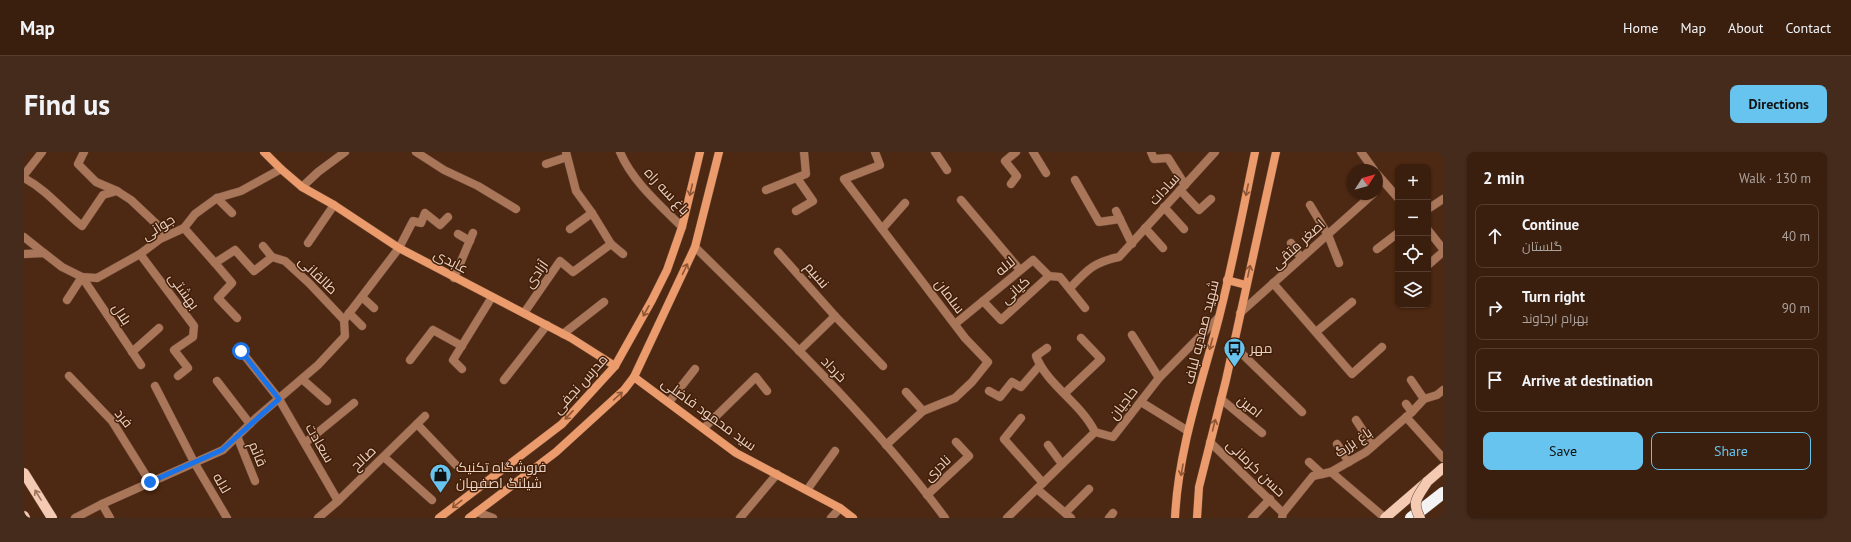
<!DOCTYPE html>
<meta charset="utf-8">
<style>
:root{--surface:#3a1e0e;--page:#452b1c;--text:#f1f3f6;--muted:#aba29e;--line:#543c2e;--accent:#66c4ef}
body{margin:0;font-family:"PT Sans",Cairo,sans-serif;background:var(--page);color:var(--text)}
.controls{position:absolute;right:12px;top:12px;display:grid;overflow:hidden;border-radius:8px;box-shadow:0 1px 3px #0004}
.controls button{width:36px;height:36px;display:grid;place-items:center;padding:0;border:0;border-bottom:1px solid var(--line);background:var(--surface);color:var(--text);font:20px sans-serif}
.compass{position:absolute;left:1323px;top:12px;width:36px;height:36px;border-radius:50%;background:var(--surface);box-shadow:0 1px 3px #0004;rotate:54deg}
.stop{position:absolute;width:12px;height:12px;margin:-9px;border:3px solid #1a73e8;border-radius:50%;background:#fff}
.stop.end{background:#1a73e8;border-color:#fff;box-shadow:0 1px 4px #0008}
.list{margin:0;padding:0;list-style:none}
h2{display:flex;justify-content:space-between;align-items:center;height:52px;margin:0;padding:0 16px;font-size:17px}
h2 small{font-size:13px;font-weight:400;color:var(--muted)}
.list li{display:grid;grid-template-columns:26px 1fr auto;gap:12px;align-items:center;box-sizing:border-box;height:64px;margin:0 8px 8px;padding:0 8px;border:1px solid var(--line);border-radius:8px}
.list b{display:block;font-size:15px;white-space:nowrap}
.list p{margin:0;font-size:13px;white-space:nowrap;color:var(--muted)}
.list em{font-size:13px;font-style:normal;color:var(--muted)}
.actions{display:flex;gap:8px;padding:12px 16px}
.actions a{flex:1;padding:9px 0;border:1px solid var(--accent);border-radius:8px;text-align:center;font-size:14px;color:var(--accent)}
.actions .main{background:var(--accent);color:#111}
.icon{flex:none;width:22px;height:22px;fill:none;stroke:currentColor;stroke-width:2;stroke-linecap:round;stroke-linejoin:round}
.map{position:relative;flex:none;width:1419px;height:366px;overflow:hidden;border-radius:8px}
header{display:flex;align-items:center;gap:24px;box-sizing:border-box;height:56px;padding:0 20px;background:var(--surface);border-bottom:1px solid var(--line)}
header strong{font-size:19px}
nav{display:flex;gap:22px;margin-inline-start:auto;font-size:14px}
.intro{display:flex;align-items:center;justify-content:space-between;box-sizing:border-box;height:96px;padding:0 24px}
h1{margin:0;font-size:28px}
.button{padding:10px 18px;border-radius:8px;background:var(--accent);color:#111;font-size:14px;font-weight:700}
main{display:flex;gap:24px;padding:0 24px}
aside{flex:1;background:var(--surface);border-radius:8px;box-shadow:0 1px 3px #0004}
.map>svg:first-child{display:block}
.lines{fill:none;stroke-linecap:round;stroke-linejoin:round}
.street-casing{stroke:#694632;stroke-width:9}
.secondary-casing{stroke:#694632;stroke-width:9}
.primary-casing{stroke:#694632;stroke-width:11}
.highway-casing{stroke:#694632;stroke-width:13}
.street{stroke:#a9765a;stroke-width:8}
.secondary{stroke:#ec9b6c;stroke-width:8}
.primary{stroke:#f4cab3;stroke-width:10}
.highway{stroke:#f3f3f3;stroke-width:12}
.primary-bridge-casing{stroke:#694632;stroke-width:11;stroke-linecap:butt}
.primary-bridge{stroke:#f4cab3;stroke-width:10}
.oneway{stroke:#8e5634}
.oneway2{stroke:#9b745d}
.route{stroke:#1a73e8;stroke-width:5}
.labels{text-anchor:middle;dominant-baseline:central;stroke-width:3;stroke-linejoin:round;paint-order:stroke}
.street-label{font-size:14px;fill:#e8d0c3;stroke:#421e07}
.poi-label{font-size:14px;fill:#e8d0c3;stroke:#421e07;text-anchor:start}
</style>
<header>
<strong>Map</strong>
<nav><a>Home</a><a>Map</a><a>About</a><a>Contact</a></nav>
</header>
<div class="intro"><h1>Find us</h1><a class="button">Directions</a></div>
<main>
<div class="map">
<svg width="1419" height="366" viewBox="0 0 1419 366">
<rect width="100%" height="100%" fill="#4d2812"/>
<g class="lines">
<defs>
<g id="street">
<polyline points="60,0 54,12 72,30 93,39"/>
<polyline points="392,0 420,18 454,34 492,57"/>
<polyline points="542,0 552,39 568,61 587,92 599,102"/>
<path d="M596,0C608,29 636,53 658,75"/>
<polyline points="851,0 856,13 820,27 941,186 964,210 948,230 931,246 899,259 862,293"/>
<polyline points="911,0 923,18"/>
<polyline points="1009,0 1022,21"/>
<polyline points="1127,0 1130,7 1144,6 1161,33"/>
<polyline points="1337,0 1350,18"/>
<polyline points="522,12 543,5"/>
<polyline points="1353,22 1374,46"/>
<polyline points="0,23 18,0"/>
<path d="M0,26C23,38 38,58 58,74L79,43L93,39L107,48L144,83"/>
<polyline points="1051,28 1075,70 1096,67"/>
<polyline points="987,32 993,24 981,9 992,0"/>
<polyline points="278,35 294,20 321,0"/>
<polyline points="742,38 782,22 780,0"/>
<polyline points="1156,38 1175,58 1187,47"/>
<polyline points="193,46 208,61"/>
<polyline points="937,48 996,118"/>
<polyline points="1286,53 1304,83 1315,111"/>
<polyline points="1140,55 1160,77"/>
<polyline points="1404,57 1419,47"/>
<polyline points="772,59 789,49 773,26"/>
<polyline points="1092,59 1108,92"/>
<polyline points="160,76 191,111 211,98 230,119 248,105 261,109 285,131 320,168"/>
<polyline points="1121,76 1139,96"/>
<polyline points="546,77 568,61"/>
<polyline points="858,77 881,51"/>
<polyline points="1404,78 1419,97"/>
<polyline points="434,82 446,89"/>
<polyline points="0,85 20,101"/>
<polyline points="284,91 310,53"/>
<polyline points="1267,91 1277,106"/>
<polyline points="239,94 248,105"/>
<path d="M671,95C758,181 848,267 921,366"/>
<polyline points="1353,97 1374,81"/>
<polyline points="754,100 811,164 859,214"/>
<polyline points="0,102 20,101 38,115 58,125 73,126 116,102 136,87 160,76 171,62 193,46 217,39 257,17"/>
<polyline points="116,102 170,174 169,185 150,198 164,216 154,224"/>
<polyline points="191,111 208,131 194,146 213,166"/>
<polyline points="1404,113 1419,100"/>
<polyline points="430,126 449,81"/>
<polyline points="1249,131 1328,222 1358,195"/>
<path d="M1046,136C1063,118 1070,110 1095,105L1191,0"/>
<polyline points="338,145 350,156"/>
<polyline points="43,148 58,125 117,213"/>
<polyline points="959,149 977,168 1025,124"/>
<polyline points="325,161 338,174"/>
<polyline points="500,161 536,109 549,120 587,92"/>
<polyline points="1216,161 1349,42"/>
<polyline points="320,168 375,96 389,69 397,71 401,61 416,73 424,65"/>
<polyline points="931,172 1009,108 1025,124 1036,125 1061,156"/>
<polyline points="1292,180 1328,150"/>
<polyline points="539,182 580,150"/>
<polyline points="1108,183 1135,226"/>
<polyline points="1209,193 1278,260"/>
<path d="M1023,196L1012,204C1023,233 1057,251 1071,280"/>
<polyline points="217,199 255,247 314,349"/>
<polyline points="775,199 811,164"/>
<polyline points="108,200 135,176"/>
<polyline points="386,208 409,178 438,194"/>
<polyline points="438,217 429,208 468,145"/>
<polyline points="45,224 88,269 126,330"/>
<polyline points="278,227 303,249"/>
<polyline points="480,228 523,173"/>
<polyline points="1387,228 1400,247"/>
<polyline points="193,229 226,272"/>
<polyline points="131,234 170,310 203,366"/>
<polyline points="965,239 976,245 988,230 997,235 1016,213"/>
<polyline points="882,240 899,259"/>
<polyline points="1041,241 1077,207 1057,186"/>
<polyline points="1197,247 1238,281"/>
<polyline points="645,250 671,217"/>
<polyline points="1117,250 1164,279"/>
<polyline points="1382,252 1388,260"/>
<polyline points="1382,265 1419,306"/>
<polyline points="997,266 980,287 1019,331"/>
<polyline points="1332,268 1349,294"/>
<polyline points="393,272 432,313"/>
<polyline points="680,276 732,225 743,239"/>
<polyline points="213,284 231,329"/>
<polyline points="1186,290 1259,361"/>
<polyline points="281,291 330,251"/>
<polyline points="1313,292 1325,310"/>
<polyline points="1024,293 1038,312"/>
<polyline points="360,305 408,348"/>
<polyline points="1285,310 1298,322"/>
<polyline points="1307,320 1361,366"/>
<polyline points="1013,337 1047,366"/>
<polyline points="783,338 811,299"/>
<polyline points="903,343 945,304 932,290"/>
<polyline points="78,352 86,366"/>
<polyline points="453,360 469,366"/>
<polyline points="1041,361 1065,337"/>
<polyline points="51,366 78,352 199,298 232,266 294,213 321,184 320,168"/>
<polyline points="294,366 314,349 401,264"/>
<polyline points="716,366 753,322"/>
<polyline points="807,366 816,356"/>
<polyline points="983,366 1071,280 1089,285 1135,226 1194,166"/>
<polyline points="1085,366 1089,361"/>
<polyline points="1228,366 1246,347"/>
<polyline points="1258,366 1259,361 1289,324 1307,320 1342,300 1388,260 1400,247 1413,243 1419,238"/>
</g>
<g id="secondary">
<polyline points="240,0 257,17 278,35 310,53 375,96 547,186 591,214"/>
<polyline points="1203,128 1222,133"/>
<polyline points="610,225 712,301 816,356 829,366"/>
<polyline points="415,366 538,272 591,214 628,148 643,118 658,75 676,0"/>
<polyline points="445,366 532,300 600,238 610,225 671,95 695,0"/>
<path d="M1151,366C1154,300 1176,236 1193,173C1208,116 1219,58 1231,0"/>
<polyline points="1173,366 1175,335 1202,228 1252,0"/>
</g>
<g id="primary">
<polyline points="0,321 28,366"/>
<polyline points="0,364 1,366"/>
<polyline points="1361,366 1419,316"/>
</g>
<polyline id="highway" points="1387,366 1419,341"/>
</defs>
<use href="#street" class="street-casing"/>
<use href="#secondary" class="secondary-casing"/>
<use href="#primary" class="primary-casing"/>
<use href="#highway" class="highway-casing"/>
<use href="#street" class="street"/>
<use href="#secondary" class="secondary"/>
<use href="#primary" class="primary"/>
<use href="#highway" class="highway"/>
<defs>
<path id="primary-bridge" d="M1396,366C1387,349 1394,345 1403,330"/>
</defs>
<use href="#primary-bridge" class="primary-bridge-casing"/>
<use href="#primary-bridge" class="primary-bridge"/>
</g>
<defs><path id="oneway-shaft" d="M-6 0H5M1.5-3L5.5 0L1.5 3" fill="none" stroke-width="1.6" stroke-linecap="round" stroke-linejoin="round"/></defs>
<g class="oneway">
<use href="#oneway-shaft" transform="translate(667 38) rotate(103)"/>
<use href="#oneway-shaft" transform="translate(1223 38) rotate(102)"/>
<use href="#oneway-shaft" transform="translate(661 117) rotate(-65)"/>
<use href="#oneway-shaft" transform="translate(1225 119) rotate(-78)"/>
<use href="#oneway-shaft" transform="translate(622 159) rotate(119)"/>
<use href="#oneway-shaft" transform="translate(1187 192) rotate(105)"/>
<use href="#oneway-shaft" transform="translate(594 244) rotate(-42)"/>
<use href="#oneway-shaft" transform="translate(545 263) rotate(133)"/>
<use href="#oneway-shaft" transform="translate(1190 273) rotate(-76)"/>
<use href="#oneway-shaft" transform="translate(1158 318) rotate(100)"/>
<use href="#oneway-shaft" transform="translate(433 352) rotate(142)"/>
</g>
<use class="oneway2" href="#oneway-shaft" transform="translate(14 343) rotate(-122)"/>
<g class="lines">
<polyline class="route" points="126,330 198,298 255,247 217,199"/>
</g>
<defs>
<symbol id="bus-pin" viewBox="-11 -11 22 30"><path d="M0 17L-7.5 6A9.5 9.5 0 1 1 7.5 6Z" fill="#66c4ef" stroke="#421e07"/><path d="M-5-6H5V4H4V6H2V4H-2V6H-4V4H-5ZM-3.5-4V0h7V-4ZM-3.5 1.2v1.5H-2V1.2ZM2 1.2v1.5H3.5V1.2Z" fill="#111"/></symbol>
<symbol id="shop-pin" viewBox="-11 -11 22 30"><path d="M0 17L-7.5 6A9.5 9.5 0 1 1 7.5 6Z" fill="#66c4ef" stroke="#421e07"/><path d="M-5-2.5h2.3a2.7 3.5 0 0 1 5.4 0H5L5.5 6h-11ZM-1.5-2.5h3a1.5 2.3 0 0 0-3 0Z" fill="#111"/></symbol>
</defs>
<g fill-rule="evenodd">
<use href="#bus-pin" x="1198" y="184" width="25" height="34"/>
<use href="#shop-pin" x="404" y="310" width="25" height="34"/>
</g>
<g class="labels">
<g class="street-label">
<text transform="translate(1140 37) rotate(-47)">سادات</text>
<text transform="translate(643 39) rotate(47)">باغ سه راه</text>
<text transform="translate(134 75) rotate(-32)">جوانی</text>
<text transform="translate(1274 92) rotate(-42)">اصغر متقی</text>
<text transform="translate(427 109) rotate(27)">عابدی</text>
<text transform="translate(981 114) rotate(-40)">لاله</text>
<text transform="translate(512 122) rotate(-55)">آزادی</text>
<text transform="translate(294 123) rotate(44)">طالقانی</text>
<text transform="translate(793 123) rotate(49)">نسیم</text>
<text transform="translate(991 138) rotate(-42)">کیانی</text>
<text transform="translate(160 139) rotate(54)">بهشتی</text>
<text transform="translate(926 144) rotate(53)">سلمان</text>
<text transform="translate(98 162) rotate(56)">بلال</text>
<text transform="translate(1177 180) rotate(-76)">شهید صمدیه لباف</text>
<text transform="translate(810 217) rotate(46)">خرداد</text>
<text transform="translate(556 232) rotate(-48)">مدرس نجفی</text>
<text transform="translate(1099 251) rotate(-52)">حاجیان</text>
<text transform="translate(1226 254) rotate(39)">امین</text>
<text transform="translate(685 262) rotate(36)">سید محمود فاضلی</text>
<text transform="translate(100 266) rotate(52)">فرد</text>
<text transform="translate(1329 290) rotate(-34)">باغ بزرگ</text>
<text transform="translate(296 291) rotate(60)">سعادت</text>
<text transform="translate(234 302) rotate(68)">قائم</text>
<text transform="translate(339 306) rotate(-44)">صالح</text>
<text transform="translate(913 316) rotate(-43)">نادری</text>
<text transform="translate(1232 316) rotate(44)">حسن کرمانی</text>
<text transform="translate(198 331) rotate(60)">لاله</text>
</g>
<g class="poi-label">
<text x="1226" y="196">مهر</text>
<text x="432" y="315">فروشگاه تکنیک<tspan x="432" dy="16">شیلنگ اصفهان</tspan></text>
</g>
</g>
</svg>
<div class="controls">
<button>+</button>
<button>−</button>
<button><svg class="icon" aria-label="locate" viewBox="0 0 24 24"><circle cx="12" cy="12" r="6"/><path d="M12 2v4M12 18v4M2 12h4M18 12h4"/></svg></button>
<button><svg class="icon" aria-label="layers" viewBox="0 0 24 24"><path d="M12 4l9 5-9 5-9-5zM3 14l9 5 9-5"/></svg></button>
</div>
<svg class="compass" viewBox="-18 -18 36 36"><path d="M0-13l5 13h-10z" fill="#e53935"/><path d="M0 13l5-13h-10z" fill="#aba29e"/></svg>
<div class="stop" style="left:217px;top:199px"></div>
<div class="stop end" style="left:126px;top:330px"></div>
</div>
<aside>
<h2>2 min<small>Walk · 130 m</small></h2>
<ul class="list">
<li><svg class="icon" aria-label="ahead" viewBox="0 0 24 24"><path d="M12 20V5M6 11l6-6 6 6"/></svg><div><b>Continue</b><p>گلستان</p></div><em>40 m</em></li>
<li><svg class="icon" aria-label="right" viewBox="0 0 24 24"><path d="M7 20v-9h11M14 6l5 5-5 5"/></svg><div><b>Turn right</b><p>بهرام ارجاوند</p></div><em>90 m</em></li>
<li><svg class="icon" aria-label="arrive" viewBox="0 0 24 24"><path d="M6 21V4h12l-3 4 3 4H6"/></svg><div><b>Arrive at destination</b></div></li>
</ul>
<div class="actions"><a class="main">Save</a><a>Share</a></div>
</aside>
</main>
